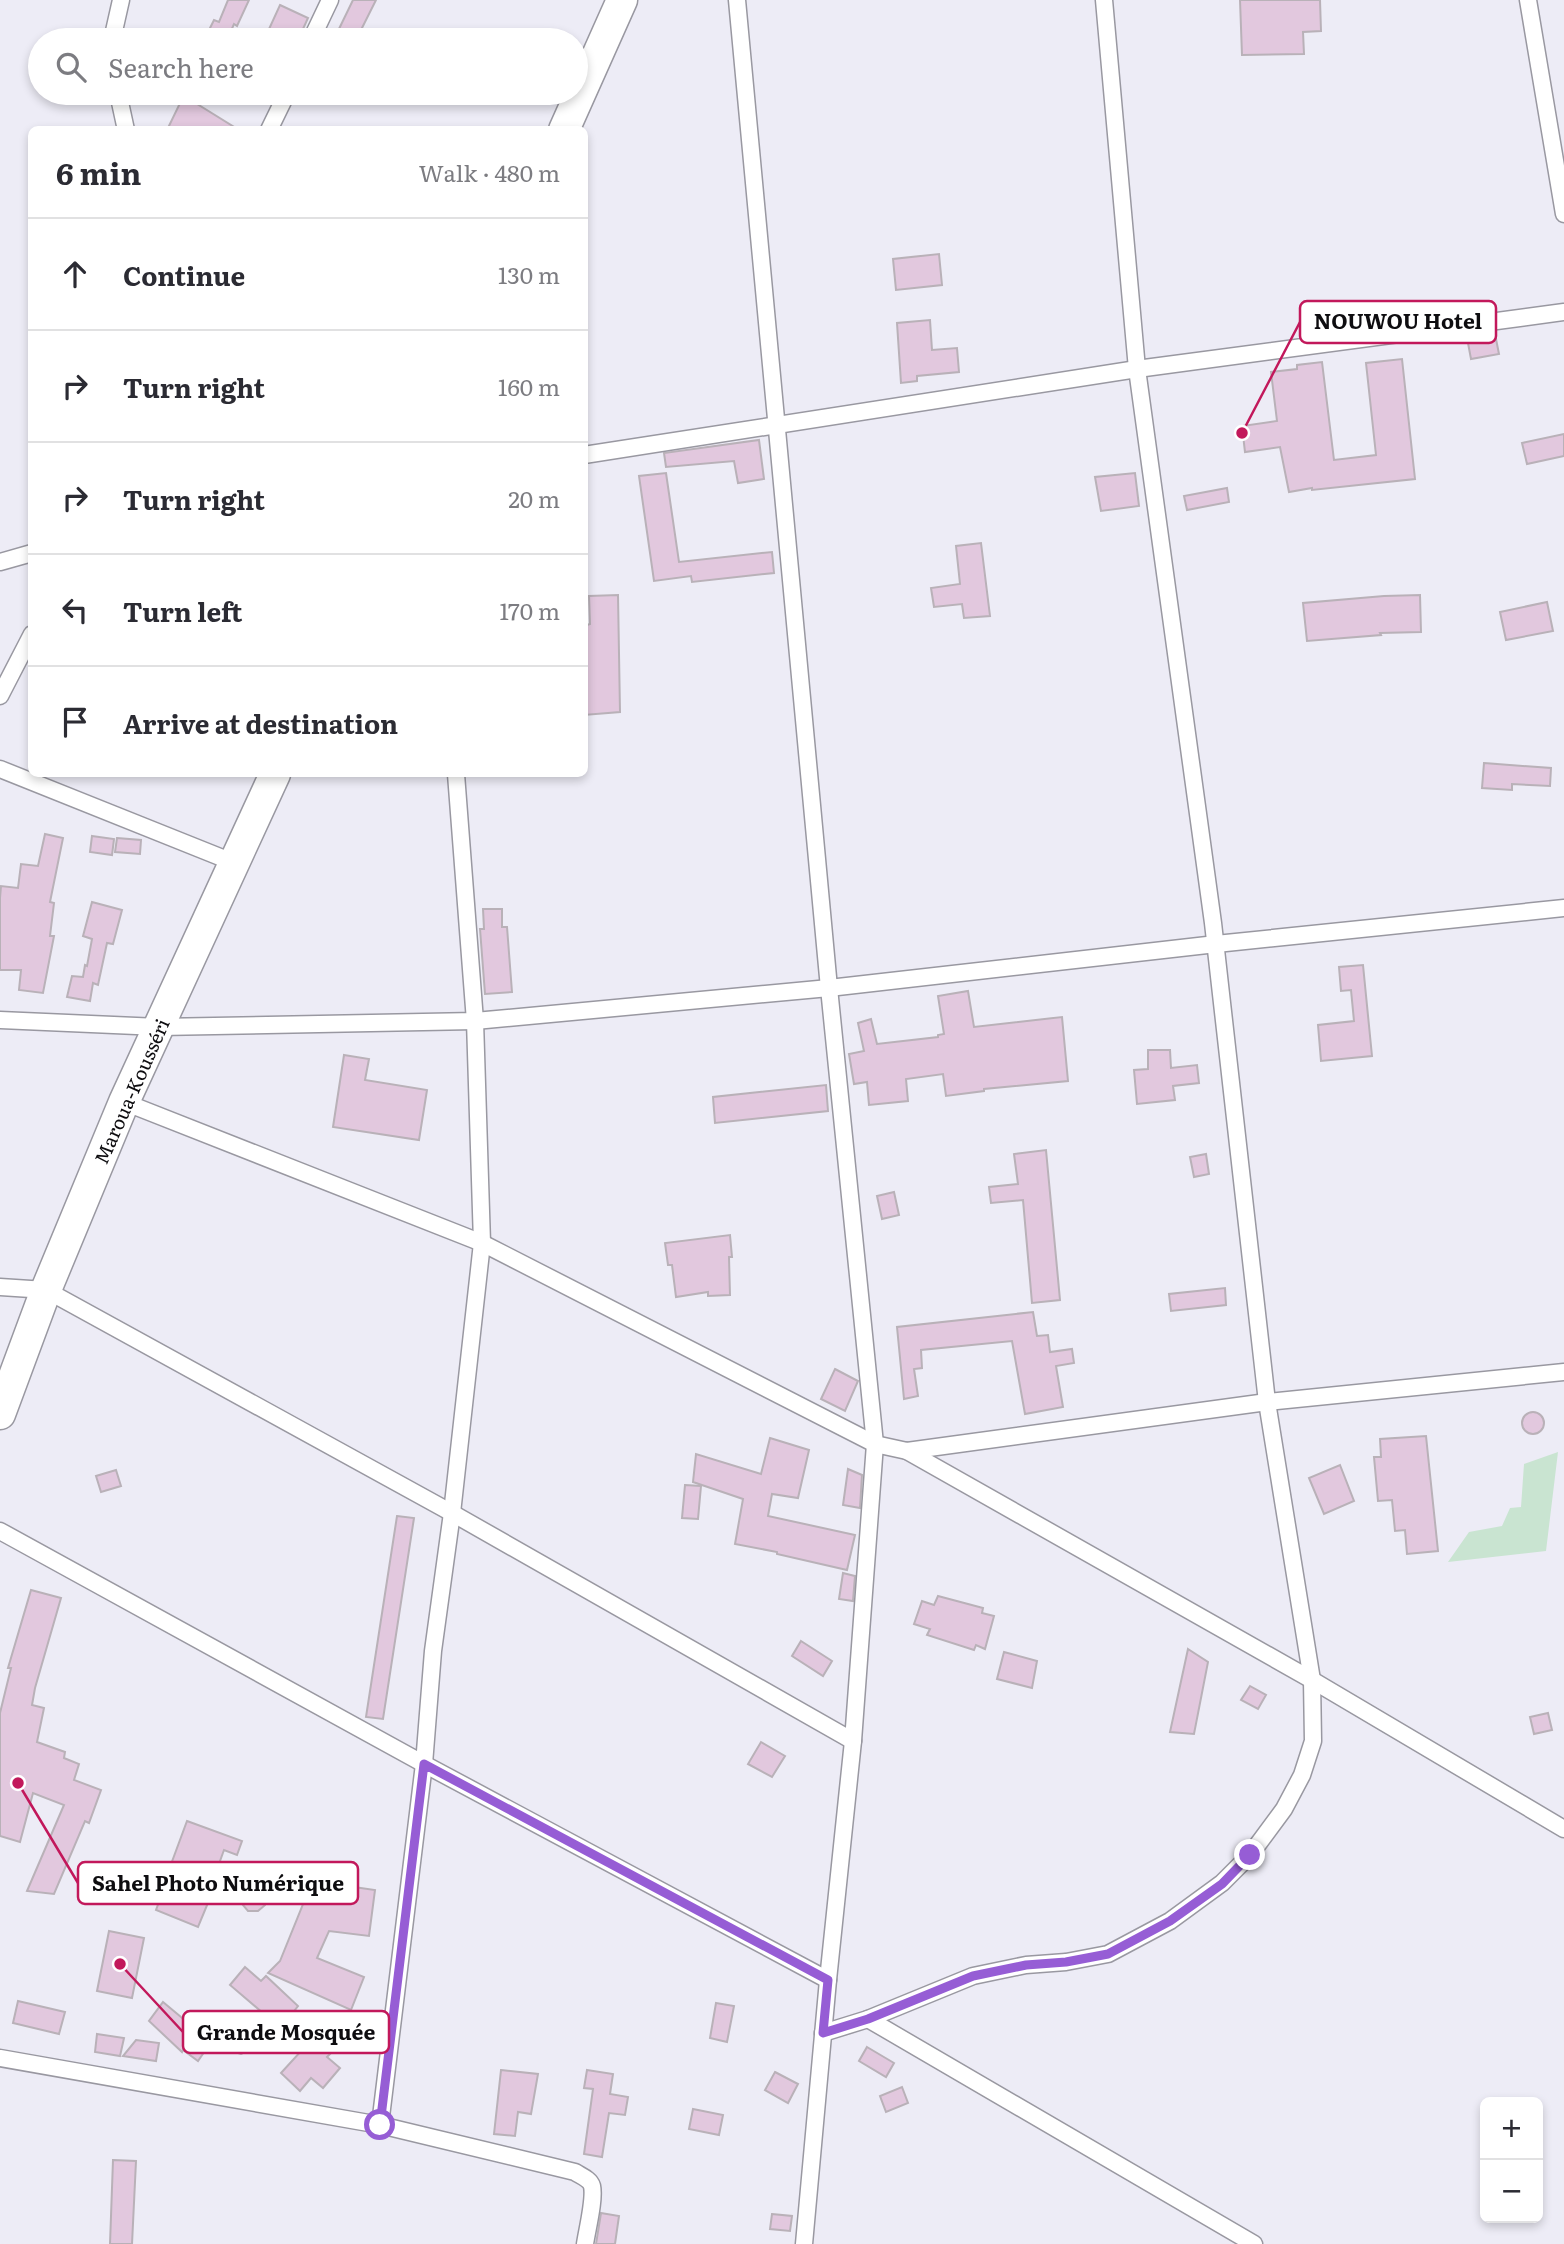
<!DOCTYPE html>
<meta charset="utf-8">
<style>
:root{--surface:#fff;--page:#f7f7f7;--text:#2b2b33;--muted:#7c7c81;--line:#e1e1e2}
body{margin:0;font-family:Literata,serif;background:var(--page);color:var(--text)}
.controls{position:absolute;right:21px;bottom:21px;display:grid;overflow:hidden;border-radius:10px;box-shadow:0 4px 10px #0003}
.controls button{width:63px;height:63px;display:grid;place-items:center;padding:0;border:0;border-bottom:2px solid var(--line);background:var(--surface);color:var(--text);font:35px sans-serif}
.stop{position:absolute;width:21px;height:21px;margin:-16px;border:5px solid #965dd5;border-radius:50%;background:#fff}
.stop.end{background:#965dd5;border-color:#fff;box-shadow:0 2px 7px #0008}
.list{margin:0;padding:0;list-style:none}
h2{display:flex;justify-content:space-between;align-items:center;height:91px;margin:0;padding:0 28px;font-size:30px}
h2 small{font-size:23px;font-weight:400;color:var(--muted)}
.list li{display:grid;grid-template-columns:46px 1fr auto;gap:21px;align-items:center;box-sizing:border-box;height:112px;padding:0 28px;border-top:2px solid var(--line)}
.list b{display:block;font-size:26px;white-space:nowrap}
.list em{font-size:23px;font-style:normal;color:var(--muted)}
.icon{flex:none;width:38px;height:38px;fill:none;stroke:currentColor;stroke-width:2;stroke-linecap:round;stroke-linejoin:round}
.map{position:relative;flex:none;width:1564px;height:2244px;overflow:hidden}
.search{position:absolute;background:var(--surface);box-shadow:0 4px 10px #0003;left:28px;top:28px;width:560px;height:77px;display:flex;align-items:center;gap:18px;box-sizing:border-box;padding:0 24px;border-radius:38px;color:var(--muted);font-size:26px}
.panel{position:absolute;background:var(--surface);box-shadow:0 4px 10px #0003;left:28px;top:126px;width:560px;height:651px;border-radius:10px}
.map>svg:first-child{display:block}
.green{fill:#c9e4d1}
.building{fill:#e2c8de;stroke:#b9b1b8;stroke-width:2}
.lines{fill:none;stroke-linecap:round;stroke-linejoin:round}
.street-casing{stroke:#9998a1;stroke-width:19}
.highway-casing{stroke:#9998a1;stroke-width:33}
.street{stroke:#fff;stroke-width:16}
.highway{stroke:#fff;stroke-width:30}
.route{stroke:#965dd5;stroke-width:9}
.labels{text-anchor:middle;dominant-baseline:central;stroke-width:6;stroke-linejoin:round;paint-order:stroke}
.street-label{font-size:19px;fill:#0e0d10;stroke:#fff}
.leader{fill:none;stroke:#c2185b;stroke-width:2.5}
.callout-dot{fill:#c2185b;stroke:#fff;stroke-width:2.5}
.callout{fill:#fff;stroke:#c2185b;stroke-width:2.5}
.callout-label{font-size:21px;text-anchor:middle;font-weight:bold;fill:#0e0d10}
</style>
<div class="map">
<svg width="1564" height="2244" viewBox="0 0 1564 2244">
<rect width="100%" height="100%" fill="#edecf6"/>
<polygon class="green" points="1558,1452 1546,1551 1448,1562 1469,1532 1502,1526 1510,1508 1521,1507 1524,1464"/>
<g class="building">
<polygon points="228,0 249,0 237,26 234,24 227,40 204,40 214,20 219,22"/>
<polygon points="353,0 376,0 356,40 337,33"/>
<polygon points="1240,0 1320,0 1321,31 1303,32 1304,54 1242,55"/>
<polygon points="280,5 308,18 298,40 264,40"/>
<polygon points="182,99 189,99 239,130 167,130"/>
<polygon points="939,254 942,285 896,290 893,259"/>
<polygon points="930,320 932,350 957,348 959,372 917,376 917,381 901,383 897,323"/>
<polygon points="1496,339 1499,354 1471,359 1468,343"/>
<polygon points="1402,359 1415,479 1312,490 1312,488 1289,492 1280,447 1245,452 1242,426 1277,421 1271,372 1297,369 1297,365 1322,362 1334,460 1376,455 1366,363"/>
<polygon points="1564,434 1564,456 1527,464 1522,443"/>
<polygon points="759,440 764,479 738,483 734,461 666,467 664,453"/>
<polygon points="666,473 679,562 772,552 774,573 692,582 691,576 654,581 639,476"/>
<polygon points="1135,473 1139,506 1101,511 1095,477"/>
<polygon points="1227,488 1229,502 1187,510 1184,496"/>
<polygon points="981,543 990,616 964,618 962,604 934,607 931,588 960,584 956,546"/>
<polygon points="618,595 620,712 584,715 584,626 590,624 589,596"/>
<polygon points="1420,595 1421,632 1380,633 1381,635 1307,641 1303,603 1384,596"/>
<polygon points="1547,602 1553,631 1506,640 1500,612"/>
<polygon points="1484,763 1551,768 1550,786 1512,784 1512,790 1482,788"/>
<polygon points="45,834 63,838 50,902 54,903 50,936 54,936 43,993 19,990 21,970 0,970 0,898 1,886 18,888 21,864 38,866"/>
<polygon points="92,836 114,839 112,855 90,852"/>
<polygon points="117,838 141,840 140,854 115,852"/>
<polygon points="92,902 122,910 113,944 107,943 98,985 93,983 90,1001 67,997 72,976 83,977 85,965 87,966 92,939 83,936"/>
<polygon points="483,909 502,909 502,927 507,927 512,992 485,994 480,929 484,929"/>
<polygon points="1363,965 1372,1056 1321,1061 1318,1025 1354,1021 1351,990 1341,991 1339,967"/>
<polygon points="968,991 974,1027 1062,1017 1068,1081 984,1089 984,1091 946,1096 943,1074 906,1079 908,1101 869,1105 867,1082 854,1084 849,1054 864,1051 858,1023 871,1019 877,1044 938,1037 938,1035 944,1034 938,996"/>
<polygon points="1148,1050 1170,1050 1171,1068 1197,1065 1199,1083 1173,1086 1175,1100 1137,1104 1134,1070 1148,1069"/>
<polygon points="344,1055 369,1059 365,1080 427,1090 419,1140 333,1127"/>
<polygon points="826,1085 828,1111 715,1123 713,1097"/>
<polygon points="1046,1150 1060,1300 1032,1303 1023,1200 991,1203 989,1187 1018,1184 1014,1154"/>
<polygon points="1206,1154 1209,1174 1194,1177 1190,1157"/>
<polygon points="894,1192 899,1215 882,1219 877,1196"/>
<polygon points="730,1235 732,1257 729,1257 730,1295 708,1296 708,1292 676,1297 672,1265 668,1265 665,1243"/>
<polygon points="1225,1288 1226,1305 1171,1311 1169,1294"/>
<polygon points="1033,1312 1037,1336 1048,1335 1050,1352 1072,1349 1074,1363 1056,1366 1063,1407 1025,1414 1012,1341 921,1350 922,1368 914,1369 918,1396 904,1399 897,1327"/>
<polygon points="835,1369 858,1381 845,1411 821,1399"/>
<circle cx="1533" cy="1423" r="11"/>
<polygon points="1426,1436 1438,1551 1407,1554 1405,1530 1395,1531 1392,1500 1378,1501 1374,1457 1381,1457 1380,1439"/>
<polygon points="770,1438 809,1450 798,1498 772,1494 768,1516 855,1535 847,1570 777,1554 777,1552 735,1544 743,1499 693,1482 696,1454 761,1474"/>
<polygon points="1340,1465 1354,1501 1324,1514 1309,1478"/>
<polygon points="848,1469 862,1475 860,1508 843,1505"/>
<polygon points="116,1470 121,1486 101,1492 96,1476"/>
<polygon points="685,1485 701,1486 698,1519 682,1518"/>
<polygon points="397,1516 414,1518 383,1719 366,1717"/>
<polygon points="843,1573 855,1576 853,1601 839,1599"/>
<polygon points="31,1590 61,1598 35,1688 32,1705 44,1708 37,1742 65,1752 64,1758 79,1764 74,1780 101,1790 89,1823 85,1821 54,1894 27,1891 64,1805 33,1793 20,1842 0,1836 0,1713 11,1668 8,1668"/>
<polygon points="938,1596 983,1608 982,1613 994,1616 985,1649 976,1645 974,1650 927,1635 930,1629 914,1624 922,1601 934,1605"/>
<polygon points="801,1641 832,1661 823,1676 792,1656"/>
<polygon points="1188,1649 1208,1662 1194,1734 1170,1732"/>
<polygon points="1004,1652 1037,1661 1032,1688 997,1679"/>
<polygon points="1250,1686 1266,1695 1258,1709 1241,1700"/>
<polygon points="1548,1713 1552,1730 1534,1734 1530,1717"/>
<polygon points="761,1742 785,1756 772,1777 748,1764"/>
<polygon points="187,1821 242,1841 237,1855 224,1850 207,1897 210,1898 198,1927 156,1910 172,1868 170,1867"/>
<polygon points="316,1872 354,1887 375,1890 369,1936 329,1931 317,1958 364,1977 351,2010 268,1973 280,1961"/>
<polygon points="259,1885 265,1895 265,1905 258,1911 248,1911 242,1904 242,1895 248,1888"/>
<polygon points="109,1931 144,1938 132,1998 97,1991"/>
<polygon points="245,1967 261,1981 266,1976 298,2006 283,2025 277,2025 230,1985"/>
<polygon points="18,2001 65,2012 59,2034 13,2023"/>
<polygon points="163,2002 211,2042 198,2061 183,2050 182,2052 149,2021"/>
<polygon points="716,2003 734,2006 727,2042 710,2038"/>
<polygon points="319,2026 339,2045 327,2057 340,2068 323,2088 311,2078 300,2091 281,2073 303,2049 300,2047"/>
<polygon points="239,2028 250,2030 253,2040 250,2050 241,2054 231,2051 224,2042 230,2033"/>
<polygon points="97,2034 124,2038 120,2056 95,2052"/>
<polygon points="136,2040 159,2043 156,2061 123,2056"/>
<polygon points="867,2047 894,2063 886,2077 859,2061"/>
<polygon points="501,2070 538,2074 531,2114 518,2112 515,2136 494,2134"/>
<polygon points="587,2070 613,2074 610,2094 628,2097 625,2115 609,2113 602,2157 584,2154 593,2089 584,2088"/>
<polygon points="775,2072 798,2084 788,2103 765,2090"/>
<polygon points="902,2087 908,2103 886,2112 880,2096"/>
<polygon points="693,2109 723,2115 719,2135 689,2129"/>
<polygon points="113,2160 136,2161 132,2244 110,2244"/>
<polygon points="601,2213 619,2216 615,2244 596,2244"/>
<polygon points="772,2214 792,2216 790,2231 770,2229"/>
</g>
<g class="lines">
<defs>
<g id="street">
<polyline points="737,0 829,988 875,1444 853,1741 828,1980 804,2244"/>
<polyline points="1528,0 1564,214"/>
<polyline points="112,40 121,0"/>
<polyline points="311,40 330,0"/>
<polyline points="118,93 126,130"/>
<polyline points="269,130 287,93"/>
<polyline points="584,455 1137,369 1564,312"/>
<polyline points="0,562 32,553"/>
<polyline points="0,696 32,634"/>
<polyline points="0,769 235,863"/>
<polyline points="0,1020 159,1027 475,1021 829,988 1216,944 1564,908"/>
<polyline points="124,1102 482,1243 875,1444 907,1451 1267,1402 1564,1372"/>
<polyline points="0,1287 46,1290 452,1513 853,1741"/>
<polyline points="907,1451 1312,1680 1564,1829"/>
<polyline points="0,1531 424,1764 828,1980"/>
<polyline points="868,2019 1254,2244"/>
<polyline points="823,2033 868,2019 973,1976 1026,1965 1066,1962 1108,1954 1170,1921 1222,1883 1250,1855 1284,1809 1302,1775 1313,1741 1312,1680 1267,1402 1213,923 1137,369 1104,0"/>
<path d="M0,2058L380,2125L575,2172C581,2176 590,2179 592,2186C595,2199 587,2230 585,2244"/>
<polyline points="380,2125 424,1764 433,1651 452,1513 482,1243 475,1021 456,774"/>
</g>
<g id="highway">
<polyline points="564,130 622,0"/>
<polyline points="0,1414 46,1290 124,1102 275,774"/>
</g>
</defs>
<use href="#street" class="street-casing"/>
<use href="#highway" class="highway-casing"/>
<use href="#street" class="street"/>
<use href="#highway" class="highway"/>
</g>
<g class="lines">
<polyline class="route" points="380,2125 424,1764 828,1980 823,2033 868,2019 973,1976 1026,1965 1066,1962 1108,1954 1170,1921 1222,1884 1250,1855"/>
</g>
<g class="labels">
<g class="street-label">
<text transform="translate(131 1091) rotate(-66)">Maroua-Kousséri</text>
</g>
</g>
<path class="leader" d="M1242 433L1300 322M18 1783L78 1883M120 1964L183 2032"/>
<g class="callout-dot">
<circle cx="1242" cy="433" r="7"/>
<circle cx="18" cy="1783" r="7"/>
<circle cx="120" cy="1964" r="7"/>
</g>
<g class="callout">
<rect x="1300" y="301" width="196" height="42" rx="7"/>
<rect x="78" y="1862" width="280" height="42" rx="7"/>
<rect x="183" y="2011" width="206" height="42" rx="7"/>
</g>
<g class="callout-label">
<text x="1398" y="329">NOUWOU Hotel</text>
<text x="218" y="1891">Sahel Photo Numérique</text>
<text x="286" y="2040">Grande Mosquée</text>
</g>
</svg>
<div class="controls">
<button>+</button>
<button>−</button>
</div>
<div class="stop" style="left:380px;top:2125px"></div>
<div class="stop end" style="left:1250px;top:1855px"></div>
<div class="search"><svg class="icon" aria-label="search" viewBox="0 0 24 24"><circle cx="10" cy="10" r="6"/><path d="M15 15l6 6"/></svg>Search here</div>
<section class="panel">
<h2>6 min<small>Walk · 480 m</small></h2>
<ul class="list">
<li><svg class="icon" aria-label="ahead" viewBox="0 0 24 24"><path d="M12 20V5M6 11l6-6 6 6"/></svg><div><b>Continue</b></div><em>130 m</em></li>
<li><svg class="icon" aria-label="right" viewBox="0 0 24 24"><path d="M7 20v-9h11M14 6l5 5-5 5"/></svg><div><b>Turn right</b></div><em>160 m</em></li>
<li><svg class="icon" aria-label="right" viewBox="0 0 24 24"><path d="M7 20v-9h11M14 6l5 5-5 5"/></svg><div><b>Turn right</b></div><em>20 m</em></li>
<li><svg class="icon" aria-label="left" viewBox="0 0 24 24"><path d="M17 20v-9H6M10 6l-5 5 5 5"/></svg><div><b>Turn left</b></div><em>170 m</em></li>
<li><svg class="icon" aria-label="arrive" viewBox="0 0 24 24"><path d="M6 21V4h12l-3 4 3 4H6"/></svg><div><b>Arrive at destination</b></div></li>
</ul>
</section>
</div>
